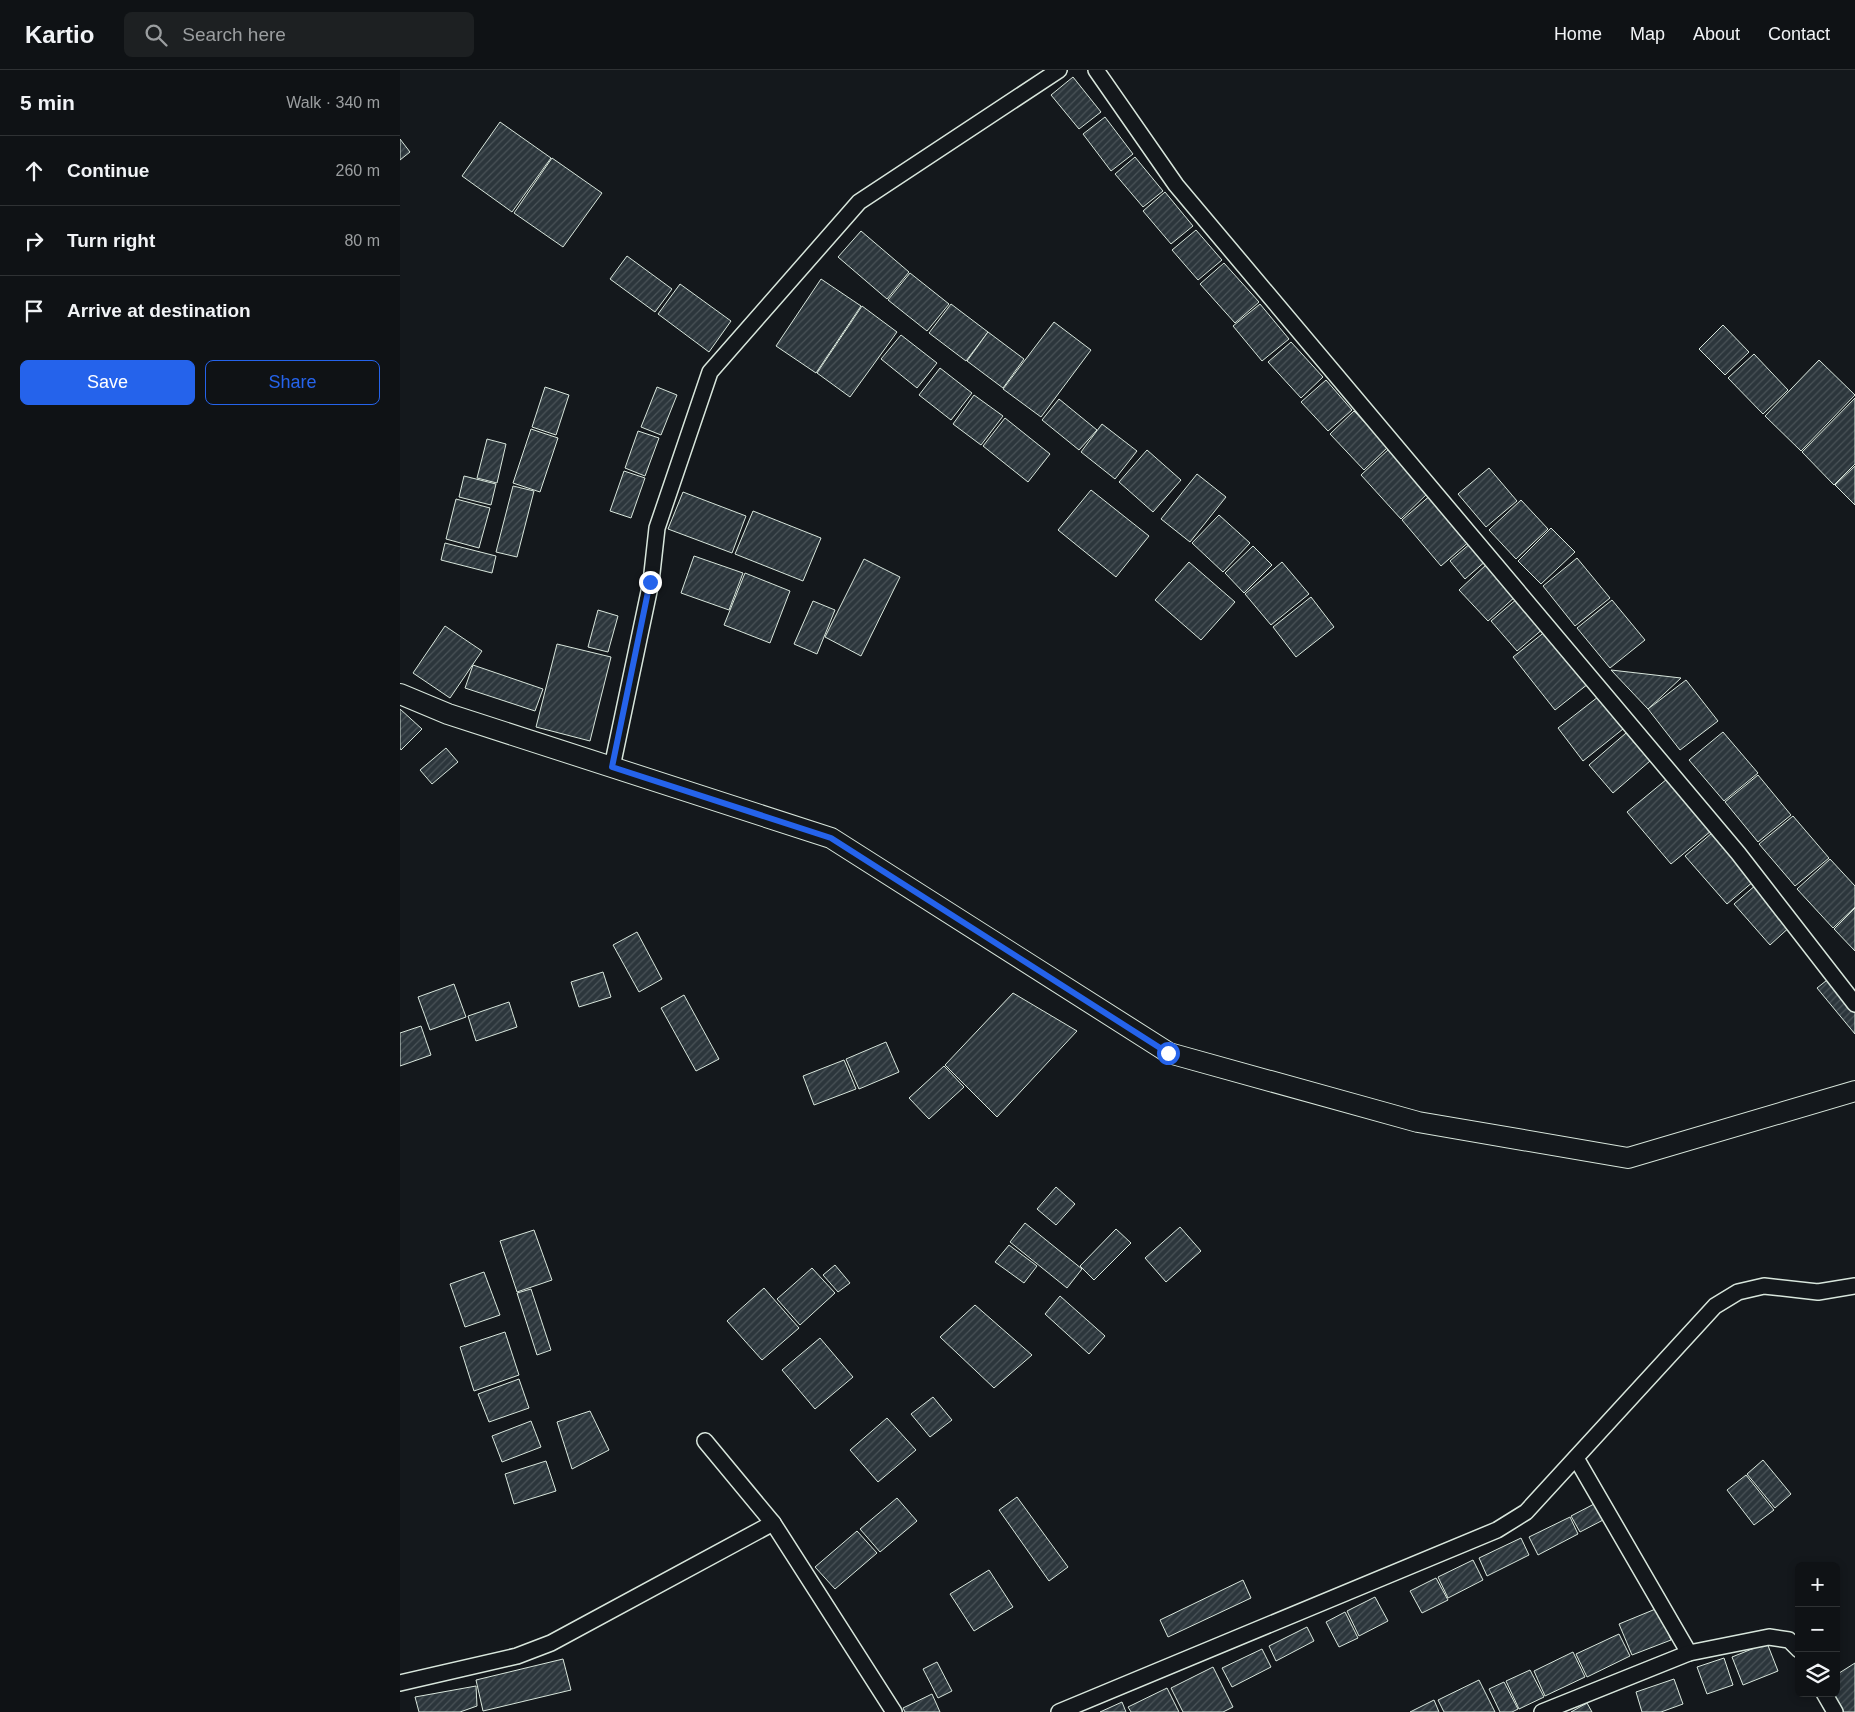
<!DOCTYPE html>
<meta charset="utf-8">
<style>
:root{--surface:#0f1215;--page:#1d2022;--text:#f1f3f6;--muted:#9b9ea0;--line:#2f3234;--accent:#2563eb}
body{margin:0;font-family:Arial,sans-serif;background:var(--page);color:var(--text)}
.controls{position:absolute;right:15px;bottom:15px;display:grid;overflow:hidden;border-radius:8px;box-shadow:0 2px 8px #0003}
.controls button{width:45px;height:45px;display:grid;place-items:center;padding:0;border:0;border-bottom:1px solid var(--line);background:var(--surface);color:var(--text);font:25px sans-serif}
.stop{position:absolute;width:15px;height:15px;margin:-11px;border:4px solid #2563eb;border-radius:50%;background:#fff}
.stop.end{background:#2563eb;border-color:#fff;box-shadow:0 1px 5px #0008}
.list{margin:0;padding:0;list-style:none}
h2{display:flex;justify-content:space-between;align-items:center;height:65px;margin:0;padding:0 20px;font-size:21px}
h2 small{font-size:16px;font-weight:400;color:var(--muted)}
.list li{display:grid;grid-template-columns:32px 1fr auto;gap:15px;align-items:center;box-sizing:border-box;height:70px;padding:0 20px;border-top:1px solid var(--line)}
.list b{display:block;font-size:19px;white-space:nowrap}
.list em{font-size:16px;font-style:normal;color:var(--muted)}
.actions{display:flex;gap:10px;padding:15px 20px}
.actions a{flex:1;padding:11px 0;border:1px solid var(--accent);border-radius:8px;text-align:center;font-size:18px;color:var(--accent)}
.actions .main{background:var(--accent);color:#fff}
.icon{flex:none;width:28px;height:28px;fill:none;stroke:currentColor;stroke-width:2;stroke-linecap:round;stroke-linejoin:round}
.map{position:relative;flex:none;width:1455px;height:1642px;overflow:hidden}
header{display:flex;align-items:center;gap:30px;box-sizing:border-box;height:70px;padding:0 25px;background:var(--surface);border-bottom:1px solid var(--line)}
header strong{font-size:24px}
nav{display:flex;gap:28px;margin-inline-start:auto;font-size:18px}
.search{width:350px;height:45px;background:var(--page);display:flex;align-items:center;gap:12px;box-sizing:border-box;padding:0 18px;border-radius:8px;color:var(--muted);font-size:19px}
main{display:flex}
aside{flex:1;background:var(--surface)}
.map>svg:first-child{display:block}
.building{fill:url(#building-hatch);stroke:#d8e6dc}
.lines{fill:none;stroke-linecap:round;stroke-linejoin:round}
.street-casing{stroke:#d8e6dc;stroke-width:18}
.secondary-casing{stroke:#d8e6dc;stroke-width:22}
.street{stroke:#14181c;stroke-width:15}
.secondary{stroke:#14181c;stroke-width:20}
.route{stroke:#2563eb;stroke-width:6}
</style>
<header>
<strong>Kartio</strong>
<div class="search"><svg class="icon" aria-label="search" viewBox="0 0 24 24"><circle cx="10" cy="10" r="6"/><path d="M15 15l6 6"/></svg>Search here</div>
<nav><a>Home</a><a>Map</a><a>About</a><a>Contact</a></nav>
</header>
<main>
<aside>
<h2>5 min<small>Walk · 340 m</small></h2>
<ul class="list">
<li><svg class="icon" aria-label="ahead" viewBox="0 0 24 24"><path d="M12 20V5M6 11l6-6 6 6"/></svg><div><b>Continue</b></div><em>260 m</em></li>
<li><svg class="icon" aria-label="right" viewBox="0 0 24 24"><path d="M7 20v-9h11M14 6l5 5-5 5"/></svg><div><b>Turn right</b></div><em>80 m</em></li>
<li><svg class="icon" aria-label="arrive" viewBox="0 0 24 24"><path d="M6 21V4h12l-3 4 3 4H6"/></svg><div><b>Arrive at destination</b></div></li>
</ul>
<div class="actions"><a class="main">Save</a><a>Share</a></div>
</aside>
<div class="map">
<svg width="1455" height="1642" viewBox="0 0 1455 1642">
<defs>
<pattern id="building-hatch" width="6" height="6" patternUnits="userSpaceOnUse" patternTransform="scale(1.25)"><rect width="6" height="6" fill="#2c363c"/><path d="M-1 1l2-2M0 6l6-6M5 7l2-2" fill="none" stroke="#4a5358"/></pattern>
</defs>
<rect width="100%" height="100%" fill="#14181c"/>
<g class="building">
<polygon points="673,7 701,42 679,59 651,25"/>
<polygon points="705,47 733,84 711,101 683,64"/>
<polygon points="100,52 151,88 112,142 62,106"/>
<polygon points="0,69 10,82 0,90"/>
<polygon points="735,87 763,121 743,137 715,104"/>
<polygon points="152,88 202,123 163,177 114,143"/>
<polygon points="765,122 793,156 771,174 743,141"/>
<polygon points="796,160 822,190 798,210 772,180"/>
<polygon points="461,161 509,202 487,229 438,187"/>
<polygon points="227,186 272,219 255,242 210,209"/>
<polygon points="824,193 859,232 835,253 800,214"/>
<polygon points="510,203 549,234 527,261 488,230"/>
<polygon points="421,209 461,236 416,303 376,276"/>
<polygon points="280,214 331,251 309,282 258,244"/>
<polygon points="551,234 588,262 566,291 529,263"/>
<polygon points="860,234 889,269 862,291 833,256"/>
<polygon points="462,236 497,262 450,327 417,303"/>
<polygon points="654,252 691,280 641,347 603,319"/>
<polygon points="1323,255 1349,282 1325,305 1299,279"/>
<polygon points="588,262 624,289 603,318 567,291"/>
<polygon points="501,265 537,293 517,318 481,289"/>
<polygon points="891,272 923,307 901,328 868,292"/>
<polygon points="1354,284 1388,320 1363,344 1328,308"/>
<polygon points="1419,290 1455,325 1401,381 1365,346"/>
<polygon points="540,298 572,323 551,350 519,325"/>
<polygon points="926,310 952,340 928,361 901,332"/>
<polygon points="145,317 169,325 156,365 132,357"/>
<polygon points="257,317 277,325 261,365 241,357"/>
<polygon points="574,325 603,346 581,375 553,354"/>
<polygon points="1455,328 1455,394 1434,415 1402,382"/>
<polygon points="659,329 697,360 679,380 642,350"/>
<polygon points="954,341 988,377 964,400 930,364"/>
<polygon points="605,348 650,384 628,412 583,376"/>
<polygon points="702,354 737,381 715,409 681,382"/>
<polygon points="131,359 158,368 140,422 113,413"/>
<polygon points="238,361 259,368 245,406 225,398"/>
<polygon points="87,369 106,374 97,413 77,408"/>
<polygon points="989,379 1029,422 1001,449 961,405"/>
<polygon points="747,380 781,410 753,442 719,412"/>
<polygon points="1455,396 1455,435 1435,415"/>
<polygon points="1089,398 1117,431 1086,457 1058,424"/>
<polygon points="224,401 245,408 231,448 210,441"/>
<polygon points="797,404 826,427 790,472 761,449"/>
<polygon points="64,406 96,414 91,435 59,427"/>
<polygon points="113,416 134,421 117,487 96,482"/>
<polygon points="691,420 749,466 716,507 658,460"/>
<polygon points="283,422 346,446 332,483 268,459"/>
<polygon points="1032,424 1071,470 1041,496 1002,450"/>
<polygon points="56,429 90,438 79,478 46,469"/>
<polygon points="1121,430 1148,459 1116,489 1089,460"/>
<polygon points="353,441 421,468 403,511 335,484"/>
<polygon points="819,445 850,473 823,502 792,473"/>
<polygon points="1151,458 1175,482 1141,514 1118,491"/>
<polygon points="1072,472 1087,490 1065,509 1050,491"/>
<polygon points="45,473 96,486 92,503 41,490"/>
<polygon points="853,476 872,495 844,523 825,503"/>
<polygon points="294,486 343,503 329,540 281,523"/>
<polygon points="1177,488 1210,528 1175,556 1143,516"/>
<polygon points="464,489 500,507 461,586 425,567"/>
<polygon points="789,492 835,532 801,570 755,530"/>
<polygon points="882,492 909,524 871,555 845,524"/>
<polygon points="1087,494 1116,526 1088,551 1059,520"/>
<polygon points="345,503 390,521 370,573 324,555"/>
<polygon points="911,527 934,557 896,587 873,557"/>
<polygon points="1118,528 1144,558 1117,581 1091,551"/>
<polygon points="1212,530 1245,570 1210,598 1177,558"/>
<polygon points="413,531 435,540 417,584 394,574"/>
<polygon points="198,540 218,546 208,582 188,577"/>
<polygon points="45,556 82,581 50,628 13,603"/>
<polygon points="1146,561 1188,614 1155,640 1113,587"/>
<polygon points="157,574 211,587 190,671 136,657"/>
<polygon points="73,595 143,619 135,641 65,618"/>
<polygon points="1211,600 1281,608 1248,639"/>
<polygon points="1286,610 1318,651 1280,680 1248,639"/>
<polygon points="1198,627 1223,659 1183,691 1158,658"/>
<polygon points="0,639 22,659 1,680 0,678"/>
<polygon points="1323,662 1358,703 1324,731 1289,690"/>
<polygon points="1226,663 1250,691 1213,723 1189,695"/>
<polygon points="46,678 58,692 32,714 20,700"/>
<polygon points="1358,705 1391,745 1358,772 1325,732"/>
<polygon points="1267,709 1311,761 1271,794 1227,742"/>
<polygon points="1393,746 1429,788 1395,816 1359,774"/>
<polygon points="1312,763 1354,811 1327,834 1285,786"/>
<polygon points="1430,789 1455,816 1455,837 1433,858 1397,819"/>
<polygon points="1357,814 1393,854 1370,875 1334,834"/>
<polygon points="1455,838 1455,881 1434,859"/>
<polygon points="237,862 262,909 239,922 213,875"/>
<polygon points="203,902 211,927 179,937 171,912"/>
<polygon points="1436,903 1455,926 1455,964 1417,918"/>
<polygon points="54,914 66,947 30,960 18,927"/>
<polygon points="613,923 677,961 597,1047 545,995"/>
<polygon points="284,925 319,989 296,1001 261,938"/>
<polygon points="109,932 117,957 76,971 68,946"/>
<polygon points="21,956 31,985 0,996 0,963"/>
<polygon points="486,972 499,1002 459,1019 446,989"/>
<polygon points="444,990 456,1019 414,1035 403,1006"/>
<polygon points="544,996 564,1017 529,1049 509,1028"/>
<polygon points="656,1117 675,1134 656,1155 637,1139"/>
<polygon points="625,1153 682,1199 667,1218 610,1172"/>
<polygon points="780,1157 801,1181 766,1212 745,1188"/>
<polygon points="716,1159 731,1173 694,1210 680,1196"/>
<polygon points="134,1160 152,1210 117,1222 100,1171"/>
<polygon points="609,1175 637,1196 624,1213 595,1192"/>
<polygon points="435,1195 450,1213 438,1222 423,1205"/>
<polygon points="412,1198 435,1223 400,1255 377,1229"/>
<polygon points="84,1202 100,1245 65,1257 50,1214"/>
<polygon points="364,1218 399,1258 362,1290 327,1251"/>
<polygon points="131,1219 151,1280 137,1285 117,1223"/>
<polygon points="660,1226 705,1266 689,1284 645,1244"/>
<polygon points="575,1235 632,1285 594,1318 540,1267"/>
<polygon points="105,1262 119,1305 74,1321 60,1277"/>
<polygon points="420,1268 453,1307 415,1339 382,1300"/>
<polygon points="119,1309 129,1338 89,1352 78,1324"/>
<polygon points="533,1327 552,1350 530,1367 511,1344"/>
<polygon points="190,1341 209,1380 172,1399 157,1352"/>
<polygon points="487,1348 516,1380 478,1412 450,1380"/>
<polygon points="131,1351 141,1377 102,1392 92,1366"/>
<polygon points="1363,1390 1391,1424 1375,1438 1347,1404"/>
<polygon points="146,1391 156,1421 114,1434 105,1404"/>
<polygon points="1346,1405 1374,1440 1354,1455 1327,1420"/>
<polygon points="617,1427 668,1497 649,1511 599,1440"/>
<polygon points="497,1428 517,1451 480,1482 460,1459"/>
<polygon points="1196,1433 1205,1449 1180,1462 1171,1446"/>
<polygon points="1170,1447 1178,1464 1138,1485 1129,1467"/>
<polygon points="457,1461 477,1483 435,1519 415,1497"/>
<polygon points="1121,1468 1129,1485 1087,1506 1079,1488"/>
<polygon points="1073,1490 1083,1510 1048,1528 1038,1507"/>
<polygon points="589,1500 613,1537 574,1561 550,1524"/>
<polygon points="1036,1508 1048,1530 1022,1543 1010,1521"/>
<polygon points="843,1510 851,1528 768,1567 760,1550"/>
<polygon points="975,1527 988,1551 959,1566 947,1541"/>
<polygon points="1258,1538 1271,1570 1232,1585 1219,1554"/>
<polygon points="945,1542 958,1568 939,1577 926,1552"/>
<polygon points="907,1557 914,1571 876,1591 869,1576"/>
<polygon points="1219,1564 1230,1586 1187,1607 1176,1584"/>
<polygon points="1367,1573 1378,1601 1343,1615 1332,1587"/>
<polygon points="862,1579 871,1597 832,1617 822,1598"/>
<polygon points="1173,1582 1185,1607 1145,1626 1134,1601"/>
<polygon points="1324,1588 1333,1615 1307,1624 1297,1597"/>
<polygon points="163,1589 171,1620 83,1641 76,1610"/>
<polygon points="537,1592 552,1621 538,1628 523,1599"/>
<polygon points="1455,1593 1455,1642 1442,1642 1430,1623 1436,1623 1436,1605"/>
<polygon points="813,1597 833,1637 823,1642 783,1642 771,1618"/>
<polygon points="1130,1600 1144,1627 1119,1639 1106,1611"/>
<polygon points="1274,1609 1283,1634 1261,1642 1242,1642 1236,1622"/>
<polygon points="1079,1610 1095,1642 1044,1642 1038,1630"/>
<polygon points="1104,1612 1118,1639 1112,1642 1100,1642 1089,1619"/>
<polygon points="76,1616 77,1636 60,1642 19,1642 15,1627"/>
<polygon points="767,1618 779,1642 731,1642 728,1637"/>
<polygon points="532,1624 540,1642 505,1642 503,1638"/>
<polygon points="1034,1630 1039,1642 1010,1642"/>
<polygon points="722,1632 726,1642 700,1642"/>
<polygon points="1187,1633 1192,1642 1171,1642"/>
</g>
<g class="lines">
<defs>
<g id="street">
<polyline points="696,0 776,115 1338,783 1455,934"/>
<polyline points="212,697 251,512 257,458 310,302 459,132 659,0"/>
<polyline points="305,1371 373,1453 494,1642"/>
<polyline points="1176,1388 1289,1583 1369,1567 1389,1570 1399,1580"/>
<polyline points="0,1613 117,1586 151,1573 373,1453"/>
<polyline points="1424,1623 1435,1642"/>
<polyline points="659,1642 1097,1460 1126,1442 1315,1236 1338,1222 1364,1216 1418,1222 1455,1216"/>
<polyline points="1142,1642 1289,1583"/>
</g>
<polyline id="secondary" points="0,624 48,644 431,768 769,983 1018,1052 1228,1088 1455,1021"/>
</defs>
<use href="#street" class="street-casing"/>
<use href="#secondary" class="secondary-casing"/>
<use href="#street" class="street"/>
<use href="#secondary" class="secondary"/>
</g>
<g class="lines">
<polyline class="route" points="250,512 212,697 431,768 768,983"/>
</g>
</svg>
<div class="controls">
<button>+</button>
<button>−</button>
<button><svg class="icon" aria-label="layers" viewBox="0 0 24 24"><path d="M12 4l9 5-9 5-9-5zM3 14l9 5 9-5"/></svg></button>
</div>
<div class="stop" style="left:768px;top:983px"></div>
<div class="stop end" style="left:250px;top:512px"></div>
</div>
</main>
